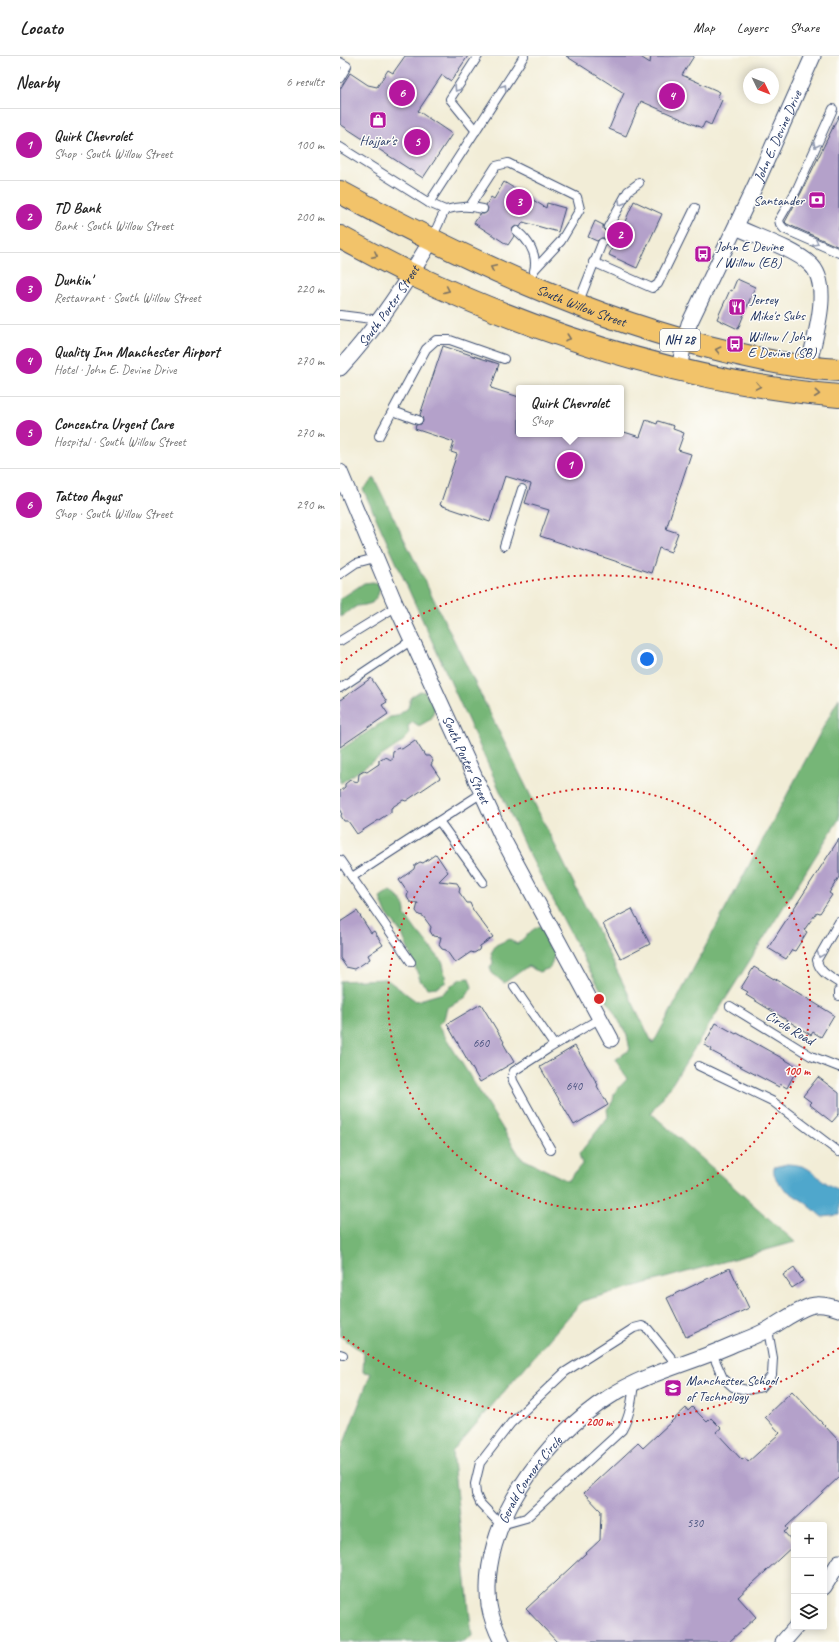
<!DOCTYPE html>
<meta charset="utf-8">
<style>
:root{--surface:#fff;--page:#f2f2f2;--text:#222;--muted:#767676;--line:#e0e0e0;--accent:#b5179e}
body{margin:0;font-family:Caveat,sans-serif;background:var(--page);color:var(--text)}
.controls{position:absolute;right:12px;bottom:12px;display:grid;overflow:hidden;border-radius:4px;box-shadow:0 2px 10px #0003}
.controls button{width:36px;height:36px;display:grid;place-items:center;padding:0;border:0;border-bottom:1px solid var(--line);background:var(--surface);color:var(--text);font:20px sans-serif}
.compass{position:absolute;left:403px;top:12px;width:36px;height:36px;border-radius:50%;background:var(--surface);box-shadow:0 2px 10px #0003;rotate:133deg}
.you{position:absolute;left:307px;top:603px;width:14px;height:14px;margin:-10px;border:3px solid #fff;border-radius:50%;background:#1a73e8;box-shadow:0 0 0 6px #1a73e833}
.badge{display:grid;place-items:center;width:26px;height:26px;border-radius:50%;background:var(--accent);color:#fff;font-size:13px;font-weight:700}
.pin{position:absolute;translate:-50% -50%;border:2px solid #fff;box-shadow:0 1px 4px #0006}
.popup{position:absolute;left:176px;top:329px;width:108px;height:52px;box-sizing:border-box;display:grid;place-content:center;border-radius:4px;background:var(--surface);filter:drop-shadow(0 1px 3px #0005);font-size:13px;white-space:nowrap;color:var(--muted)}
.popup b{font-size:15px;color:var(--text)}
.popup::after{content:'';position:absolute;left:50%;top:100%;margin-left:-8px;border:8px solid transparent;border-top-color:var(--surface)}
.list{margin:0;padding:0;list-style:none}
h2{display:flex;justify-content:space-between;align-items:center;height:52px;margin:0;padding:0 16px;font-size:17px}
h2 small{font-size:13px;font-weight:400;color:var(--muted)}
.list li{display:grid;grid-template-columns:26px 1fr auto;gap:12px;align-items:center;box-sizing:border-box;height:72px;padding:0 16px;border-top:1px solid var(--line)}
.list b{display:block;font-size:15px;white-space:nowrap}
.list p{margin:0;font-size:13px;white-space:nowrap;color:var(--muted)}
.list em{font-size:13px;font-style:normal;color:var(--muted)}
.icon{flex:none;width:22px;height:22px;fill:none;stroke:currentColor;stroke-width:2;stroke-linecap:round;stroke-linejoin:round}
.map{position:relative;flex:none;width:499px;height:1586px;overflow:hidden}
header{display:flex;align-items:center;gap:24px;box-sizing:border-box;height:56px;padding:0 20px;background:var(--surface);border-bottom:1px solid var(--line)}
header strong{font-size:19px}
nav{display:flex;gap:22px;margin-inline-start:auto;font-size:14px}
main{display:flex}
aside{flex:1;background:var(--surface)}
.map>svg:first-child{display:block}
.forest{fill:#76b677;stroke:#48726a}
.water{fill:#4fa7cc;stroke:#356b95}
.building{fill:#b4a1ca}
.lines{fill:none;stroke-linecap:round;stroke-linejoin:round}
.service-casing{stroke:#3b4c70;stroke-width:10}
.minor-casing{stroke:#3b4c70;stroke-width:17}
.primary-casing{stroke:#3b4c70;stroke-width:24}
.service{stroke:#fff;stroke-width:8}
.minor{stroke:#fff;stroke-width:15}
.primary{stroke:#f2c36a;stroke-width:22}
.oneway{stroke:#8d97ae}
.oneway2{stroke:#7c7263}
.ring{fill:none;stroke:#d62828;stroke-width:2;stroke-dasharray:2 4}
.labels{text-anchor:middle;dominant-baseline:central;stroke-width:3;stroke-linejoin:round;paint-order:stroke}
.number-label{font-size:12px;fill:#414c79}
.shield{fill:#fdfcf7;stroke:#5f6c8c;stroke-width:1}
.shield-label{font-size:13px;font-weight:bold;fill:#1b2f5e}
.street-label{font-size:14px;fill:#1b2f5e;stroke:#fdfcf7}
.poi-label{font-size:14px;fill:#1b2f5e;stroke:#fdfcf7;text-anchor:start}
.centre{fill:#d62828;stroke:#fdfcf7;stroke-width:2}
.ring-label{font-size:12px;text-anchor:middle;font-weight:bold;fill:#d62828;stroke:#fdfcf7;stroke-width:3;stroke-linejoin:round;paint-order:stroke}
</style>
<header>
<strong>Locato</strong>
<nav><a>Map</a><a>Layers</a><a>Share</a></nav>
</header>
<main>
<aside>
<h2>Nearby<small>6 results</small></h2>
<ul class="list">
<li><span class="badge">1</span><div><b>Quirk Chevrolet</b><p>Shop · South Willow Street</p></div><em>100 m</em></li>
<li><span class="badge">2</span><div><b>TD Bank</b><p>Bank · South Willow Street</p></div><em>200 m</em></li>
<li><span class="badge">3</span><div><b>Dunkin'</b><p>Restaurant · South Willow Street</p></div><em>220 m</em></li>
<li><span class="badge">4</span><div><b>Quality Inn Manchester Airport</b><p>Hotel · John E. Devine Drive</p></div><em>270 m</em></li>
<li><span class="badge">5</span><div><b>Concentra Urgent Care</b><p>Hospital · South Willow Street</p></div><em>270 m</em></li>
<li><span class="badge">6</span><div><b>Tattoo Angus</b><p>Shop · South Willow Street</p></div><em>290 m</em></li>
</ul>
</aside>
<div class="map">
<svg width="499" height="1586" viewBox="0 0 499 1586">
<rect width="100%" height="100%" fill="#fdfcf7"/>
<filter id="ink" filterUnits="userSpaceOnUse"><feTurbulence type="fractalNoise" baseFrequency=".025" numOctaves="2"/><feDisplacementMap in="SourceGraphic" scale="8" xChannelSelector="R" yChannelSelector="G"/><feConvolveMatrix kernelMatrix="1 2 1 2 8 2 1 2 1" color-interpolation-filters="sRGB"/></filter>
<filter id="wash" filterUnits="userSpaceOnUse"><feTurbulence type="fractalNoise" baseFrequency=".012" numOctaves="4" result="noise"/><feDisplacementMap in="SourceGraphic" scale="16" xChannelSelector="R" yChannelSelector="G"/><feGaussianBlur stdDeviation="0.9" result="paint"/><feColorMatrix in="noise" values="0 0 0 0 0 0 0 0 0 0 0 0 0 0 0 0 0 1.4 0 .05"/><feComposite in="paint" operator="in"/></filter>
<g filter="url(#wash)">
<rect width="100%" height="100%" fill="#f2edd7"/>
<g class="forest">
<polygon points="34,422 313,988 499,642 499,763 332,1028 311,1057 455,1186 242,1245 112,1396 132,1580 124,1586 0,1586 0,1397 31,1317 23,1316 24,1297 0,1280 0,925 46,923 76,945 103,937 120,923 129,922 132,931 126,941 107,952 104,963 98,969 181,1102 228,1125 242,1108 239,1098 268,1061 267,1053 273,1045 274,1037 287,1023 275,1003 290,994 287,979 250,915 185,790 23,433"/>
<polygon points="33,526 37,527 40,532 38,539 32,547 25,549 17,550 0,561 0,543 24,527"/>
<polygon points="80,635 85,636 95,651 91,663 79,670 73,666 68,670 69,679 61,687 1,727 0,726 0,694 50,661 57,660 68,652 71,641"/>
<path d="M50,835C59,841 66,847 65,859L78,877L80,878L103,907L106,926L98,931L88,932L81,926L62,878L46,857L40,842Z"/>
<path d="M200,870L210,886L207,891L213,893L215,897L210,912L199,916L188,910L164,927L152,917L150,912L153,907L151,897L156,889L169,883L177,888C185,882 191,873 200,870Z"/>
</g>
<path class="water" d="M447,1108C469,1109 469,1114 485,1126C489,1129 494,1131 499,1134V1159L482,1161C476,1156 470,1150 463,1145C452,1138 431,1127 434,1111Z"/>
<g id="blocks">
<g class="building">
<polygon points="65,0 128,0 111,25 102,19 78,55 112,78 83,122 0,68 0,33 10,17 28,29 37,31 48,14 53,17"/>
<polygon points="226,0 299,0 310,7 311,0 354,0 342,19 380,36 377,42 382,44 371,69 365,66 362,72 301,45 286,80 269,73 284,37"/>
<polygon points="499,59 499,191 447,168 445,166 461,137"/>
<polygon points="164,126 206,152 207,147 225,152 218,176 183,166 180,171 176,170 173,172 172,176 174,180 168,189 134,167 140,158 144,158 147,156 148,152 146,149 151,141 154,143"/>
<polygon points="294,145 322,158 297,212 269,199 272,192 267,189 267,186 264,182 261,182 257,185 248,181 255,165 263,169 263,173 266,176 270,176 273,174 280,177"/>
<polygon points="397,223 415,231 398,273 377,263 390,234 392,235"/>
<polygon points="103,290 159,308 151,332 179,341 179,378 281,378 281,375 300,381 306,364 317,368 318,365 334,370 333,373 344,377 338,394 351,398 326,473 338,477 331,496 319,492 311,517 200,480 209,454 185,447 191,428 165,420 150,466 100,449 117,398 111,396 114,386 75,373 76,369 81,368 83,365 82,361 80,359"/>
<polygon points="31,622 47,646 42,649 48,658 0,691 0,644"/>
<polygon points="75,684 85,700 89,700 93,705 91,709 100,722 66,745 63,744 51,752 51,756 17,778 8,765 4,765 1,760 2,756 0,753 0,735 5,731 5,728 10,724 18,726 19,718 24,715 27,716 39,708 39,704 44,701 52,704 53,695 58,692 62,693"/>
<polygon points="499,783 499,821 489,837 492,839 480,857 477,856 464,874 467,876 455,895 452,894 446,903 428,892"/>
<polygon points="96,798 108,816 99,825 117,827 120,832 119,836 127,847 130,847 133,854 153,881 140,890 139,894 134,897 131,896 115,907 106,894 102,893 99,889 101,881 93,880 90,875 91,871 83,860 79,859 76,855 78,847 70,846 67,841 68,837 59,824 74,813 75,809 80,806 83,807"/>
<polygon points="292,853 310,888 281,903 263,868"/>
<polygon points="17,855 31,877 34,875 43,889 28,899 30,903 15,913 6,911 0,902 0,866"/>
<polygon points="414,911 434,923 434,922 494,959 481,981 473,976 471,979 406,939 408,936 401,932"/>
<polygon points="141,948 164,986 163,987 174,1006 140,1026 107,968"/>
<polygon points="376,967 396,978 397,977 458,1011 447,1032 440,1028 439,1031 371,995 372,993 364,989"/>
<polygon points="235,990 258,1029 257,1030 268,1049 234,1069 200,1011"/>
<polygon points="478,1021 499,1037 499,1058 492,1066 469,1048 471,1046 463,1040"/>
<polygon points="454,1211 463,1225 452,1232 443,1219"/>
<polygon points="390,1212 409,1252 346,1281 327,1242"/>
<polygon points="452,1335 499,1385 499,1421 446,1471 448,1473 444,1476 454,1487 454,1489 398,1541 416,1561 389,1586 217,1586 186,1553 260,1484 261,1455 244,1437 298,1387 303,1392 346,1352 348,1355 352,1351 367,1366 371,1362 381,1372 376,1376 402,1404 405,1402 408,1406 440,1377 425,1361"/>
</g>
</g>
</g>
<g filter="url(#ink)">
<use href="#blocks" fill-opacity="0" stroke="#3b4c70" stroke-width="1"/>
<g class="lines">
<defs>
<g id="service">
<polyline points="0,6 7,10 0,22"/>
<polyline points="493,53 456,135 439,164 440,168 444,173 499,197"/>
<polyline points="136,75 110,43 138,0"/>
<polyline points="0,91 89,147"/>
<polyline points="130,150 156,110 168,107 237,141 240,153 221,185 195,213"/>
<path d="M105,154C119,150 129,150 143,153"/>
<polyline points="268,171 288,135 299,127"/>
<path d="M177,175C189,185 198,199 194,215"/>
<polyline points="92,182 105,154 89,147 184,0"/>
<polyline points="253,206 312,232 318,228 355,152"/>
<polyline points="238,248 262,187"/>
<polyline points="0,259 40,264"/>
<polyline points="53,355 78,364"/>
<polyline points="39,380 86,293 96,284 110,284 164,303"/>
<polyline points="164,490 182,433"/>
<polyline points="0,518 16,507 35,502"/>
<polyline points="0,585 57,550"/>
<polyline points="0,632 72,584"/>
<polyline points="99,765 143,826"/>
<polyline points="0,804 71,906"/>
<polyline points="12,821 142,737"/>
<path d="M499,866L477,904C479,916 490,921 499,927"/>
<polyline points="174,931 214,989"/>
<polyline points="499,935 499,940"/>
<polyline points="390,950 471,1000 499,1011"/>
<polyline points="359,1010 432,1045 499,1096"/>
<polyline points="211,1094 173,1025 172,1020 174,1015 208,993 259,963"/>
<polyline points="372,1297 383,1322 393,1331 407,1334 422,1331 432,1319 433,1302 428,1274"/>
<polyline points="0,1298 3,1299"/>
<path d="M294,1328C292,1344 290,1360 282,1374L186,1462L161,1469L140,1447L136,1438L135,1428L140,1407L171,1367L225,1316L294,1272L302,1270L308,1273L337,1309"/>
</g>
<g id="minor">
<path d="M396,171C417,181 454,193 470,208C493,228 474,284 468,311"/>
<path id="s1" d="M0,312C36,273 65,229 92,183"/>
<path id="s2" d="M339,314L344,286L349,268L416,128L473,0"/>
<path id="s3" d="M0,416L54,545L163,783L271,983"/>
<polyline points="484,1531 499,1506"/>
<path id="s4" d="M162,1586C156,1574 151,1562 149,1549C139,1470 204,1382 269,1341C307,1316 353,1307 394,1288C405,1284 417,1279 427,1274C441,1266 455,1255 470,1250C480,1247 489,1250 499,1253"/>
<polyline points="443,1586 456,1571"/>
</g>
<g id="primary">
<path id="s5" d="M0,136C122,202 250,263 385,295C423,304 460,312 499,314"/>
<path d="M0,181C24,194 48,207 73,219C208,282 350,327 499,340"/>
</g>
</defs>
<use href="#service" class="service-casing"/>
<use href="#minor" class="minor-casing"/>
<use href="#primary" class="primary-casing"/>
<use href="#service" class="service"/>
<use href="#minor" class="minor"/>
<use href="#primary" class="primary"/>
</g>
<defs><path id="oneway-chevron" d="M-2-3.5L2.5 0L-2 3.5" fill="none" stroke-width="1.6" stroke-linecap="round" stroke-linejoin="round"/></defs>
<g class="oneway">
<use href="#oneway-chevron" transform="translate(164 31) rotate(-57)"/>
<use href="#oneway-chevron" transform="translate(117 33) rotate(123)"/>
<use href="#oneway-chevron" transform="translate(476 89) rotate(114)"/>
<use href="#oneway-chevron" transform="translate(281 147) rotate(119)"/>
<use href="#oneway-chevron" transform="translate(476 187) rotate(25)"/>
<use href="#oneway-chevron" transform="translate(480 899) rotate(111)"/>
</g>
<g class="oneway2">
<use href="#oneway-chevron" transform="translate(35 199) rotate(27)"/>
<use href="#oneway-chevron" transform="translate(153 212) rotate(-155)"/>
<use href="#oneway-chevron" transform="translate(107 234) rotate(24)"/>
<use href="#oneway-chevron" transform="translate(228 282) rotate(19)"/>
<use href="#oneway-chevron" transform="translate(378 294) rotate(-167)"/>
<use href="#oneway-chevron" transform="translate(418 330) rotate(10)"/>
<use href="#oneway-chevron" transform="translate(477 338) rotate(6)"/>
</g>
</g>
<g class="ring">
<circle cx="259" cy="943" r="211"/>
<path d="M499 1292A423 423 0 0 1 1 1279M1 607A423 423 0 0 1 499 594"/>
</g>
<defs>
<symbol id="shop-square" viewBox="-11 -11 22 22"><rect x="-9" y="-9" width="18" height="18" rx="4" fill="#b5179e" stroke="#fdfcf7"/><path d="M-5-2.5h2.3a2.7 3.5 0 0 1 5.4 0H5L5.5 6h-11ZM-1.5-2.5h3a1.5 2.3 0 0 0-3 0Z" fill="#fff"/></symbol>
<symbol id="bank-square" viewBox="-11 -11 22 22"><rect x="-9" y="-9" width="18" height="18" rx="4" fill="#b5179e" stroke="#fdfcf7"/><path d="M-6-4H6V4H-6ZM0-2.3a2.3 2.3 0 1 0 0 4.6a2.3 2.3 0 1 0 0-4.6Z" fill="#fff"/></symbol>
<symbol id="bus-square" viewBox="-11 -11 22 22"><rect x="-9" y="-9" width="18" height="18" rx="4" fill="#b5179e" stroke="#fdfcf7"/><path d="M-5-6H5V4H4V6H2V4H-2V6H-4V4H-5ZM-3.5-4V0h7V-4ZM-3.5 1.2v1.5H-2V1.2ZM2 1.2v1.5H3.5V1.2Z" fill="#fff"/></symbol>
<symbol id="restaurant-square" viewBox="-11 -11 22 22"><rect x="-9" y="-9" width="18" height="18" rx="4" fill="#b5179e" stroke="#fdfcf7"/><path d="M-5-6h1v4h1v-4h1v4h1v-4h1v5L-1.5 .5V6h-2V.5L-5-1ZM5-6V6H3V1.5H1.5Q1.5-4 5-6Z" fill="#fff"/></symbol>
<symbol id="school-square" viewBox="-11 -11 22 22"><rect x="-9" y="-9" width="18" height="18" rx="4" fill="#b5179e" stroke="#fdfcf7"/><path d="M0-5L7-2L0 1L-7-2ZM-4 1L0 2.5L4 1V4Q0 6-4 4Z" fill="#fff"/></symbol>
</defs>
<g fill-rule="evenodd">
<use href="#shop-square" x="28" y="54" width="20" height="20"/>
<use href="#bank-square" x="467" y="134" width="20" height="20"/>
<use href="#bus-square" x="353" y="188" width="20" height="20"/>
<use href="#restaurant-square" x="387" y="241" width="20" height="20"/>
<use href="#bus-square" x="385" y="278" width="20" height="20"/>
<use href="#school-square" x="323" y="1322" width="20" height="20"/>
</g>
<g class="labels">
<g class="number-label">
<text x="141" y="987">660</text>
<text x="234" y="1030">640</text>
<text x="355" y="1467">530</text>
</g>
<rect class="shield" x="320" y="273" width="40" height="22" rx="3"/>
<g class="shield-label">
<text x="340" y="284">NH 28</text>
</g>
<g class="street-label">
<text stroke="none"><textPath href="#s2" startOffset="255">John E. Devine Drive</textPath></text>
<text stroke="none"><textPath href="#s1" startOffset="79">South Porter Street</textPath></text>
<text stroke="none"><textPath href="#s5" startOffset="267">South Willow Street</textPath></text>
<text stroke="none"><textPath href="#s3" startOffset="314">South Porter Street</textPath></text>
<text transform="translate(450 972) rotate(31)">Circle Road</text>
<text stroke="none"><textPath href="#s4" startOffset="175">Gerald Connors Circle</textPath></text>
</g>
<g class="poi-label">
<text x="38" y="84" text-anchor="middle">Hajjar's</text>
<text x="464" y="144" text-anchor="end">Santander</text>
<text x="376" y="190">John E Devine<tspan x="376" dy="16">/ Willow (EB)</tspan></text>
<text x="410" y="243">Jersey<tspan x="410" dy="16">Mike's Subs</tspan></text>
<text x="408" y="280">Willow / John<tspan x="408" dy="16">E Devine (SB)</tspan></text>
<text x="346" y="1324">Manchester School<tspan x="346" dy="16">of Technology</tspan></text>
</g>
</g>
<circle cx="259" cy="943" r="6" class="centre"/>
<g class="ring-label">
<text x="457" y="1019">100 m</text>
<text x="259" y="1370">200 m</text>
</g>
</svg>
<div class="controls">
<button>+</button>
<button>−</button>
<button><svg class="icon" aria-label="layers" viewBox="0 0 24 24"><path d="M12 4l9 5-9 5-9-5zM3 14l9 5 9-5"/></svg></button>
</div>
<svg class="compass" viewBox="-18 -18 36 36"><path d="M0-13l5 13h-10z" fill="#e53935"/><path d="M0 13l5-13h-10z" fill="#767676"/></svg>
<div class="you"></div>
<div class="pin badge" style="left:230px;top:409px">1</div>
<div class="popup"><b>Quirk Chevrolet</b>Shop</div>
<div class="pin badge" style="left:280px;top:179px">2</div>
<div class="pin badge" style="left:179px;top:146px">3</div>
<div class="pin badge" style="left:332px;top:40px">4</div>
<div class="pin badge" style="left:77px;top:86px">5</div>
<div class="pin badge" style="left:62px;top:37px">6</div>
</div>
</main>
